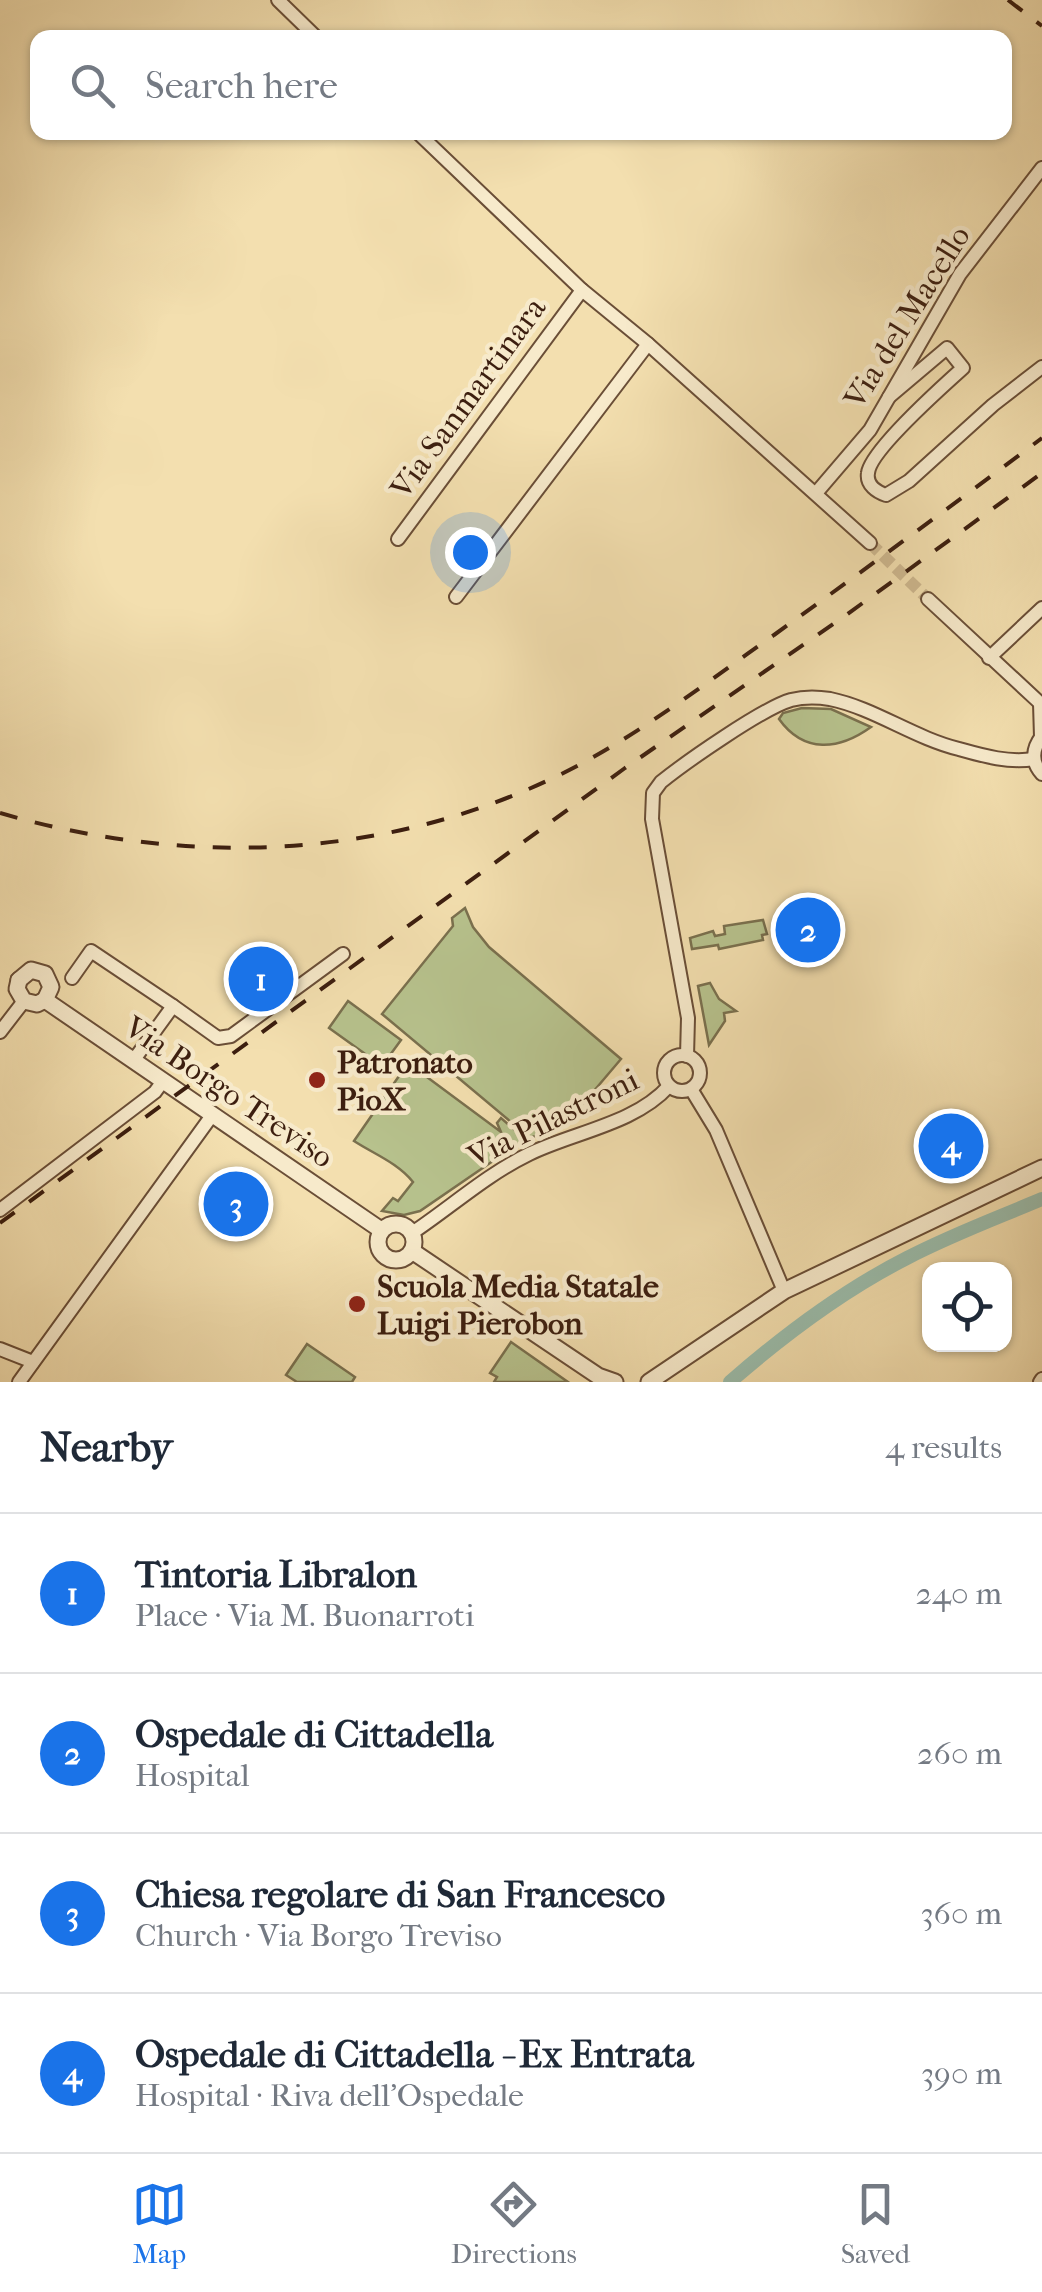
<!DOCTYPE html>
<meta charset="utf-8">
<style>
:root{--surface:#fff;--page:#f6f6f7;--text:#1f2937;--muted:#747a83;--line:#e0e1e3;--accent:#1a73e8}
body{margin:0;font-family:"IM FELL French Canon",serif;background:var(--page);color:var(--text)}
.controls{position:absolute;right:30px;bottom:30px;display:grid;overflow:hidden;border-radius:20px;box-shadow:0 2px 8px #0004}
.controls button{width:90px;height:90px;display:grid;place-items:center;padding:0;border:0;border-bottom:2px solid var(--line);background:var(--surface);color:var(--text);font:50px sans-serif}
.you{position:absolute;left:470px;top:552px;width:35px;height:35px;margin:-25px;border:8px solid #fff;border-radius:50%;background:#1a73e8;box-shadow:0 0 0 15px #1a73e833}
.badge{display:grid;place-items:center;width:65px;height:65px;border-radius:50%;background:var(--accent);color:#fff;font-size:32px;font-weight:700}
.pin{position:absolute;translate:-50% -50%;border:5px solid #fff;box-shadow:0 2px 10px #0006}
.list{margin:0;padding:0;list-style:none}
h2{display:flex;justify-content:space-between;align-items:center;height:130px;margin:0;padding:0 40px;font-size:42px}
h2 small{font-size:32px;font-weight:400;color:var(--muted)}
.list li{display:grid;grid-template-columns:65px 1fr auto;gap:30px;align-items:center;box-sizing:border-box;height:160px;padding:0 40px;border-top:2px solid var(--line)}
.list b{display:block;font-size:38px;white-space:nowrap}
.list p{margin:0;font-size:32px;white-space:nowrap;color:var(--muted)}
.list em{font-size:32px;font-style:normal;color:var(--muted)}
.icon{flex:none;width:55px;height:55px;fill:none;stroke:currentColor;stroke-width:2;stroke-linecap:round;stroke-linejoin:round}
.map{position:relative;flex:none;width:1042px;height:1382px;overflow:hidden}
.search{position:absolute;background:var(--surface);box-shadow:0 2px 8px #0004;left:30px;right:30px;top:30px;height:110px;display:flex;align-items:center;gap:25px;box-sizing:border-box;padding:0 35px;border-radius:20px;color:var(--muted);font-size:38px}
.sheet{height:770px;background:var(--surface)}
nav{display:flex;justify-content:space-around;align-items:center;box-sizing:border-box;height:140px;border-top:2px solid var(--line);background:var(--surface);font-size:28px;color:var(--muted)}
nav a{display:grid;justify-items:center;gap:5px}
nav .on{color:var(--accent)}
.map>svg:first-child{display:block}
.green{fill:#b7c28d;stroke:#7a704e;stroke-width:2.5}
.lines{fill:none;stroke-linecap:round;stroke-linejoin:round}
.canal{stroke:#9bbdac;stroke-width:14}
.minor-tunnel{stroke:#ceb88f;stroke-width:12;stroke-dasharray:12 6;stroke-linecap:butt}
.minor-casing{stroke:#6a4e37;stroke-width:16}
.tertiary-casing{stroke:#6a4e37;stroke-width:19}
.minor{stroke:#f7eacb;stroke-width:12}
.tertiary{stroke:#f7eacb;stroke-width:15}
.rail{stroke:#3c1e0f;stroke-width:4;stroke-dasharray:18 18;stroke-linecap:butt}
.poi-dot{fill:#8f2418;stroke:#f7eacb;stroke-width:4}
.labels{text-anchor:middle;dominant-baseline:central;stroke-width:9;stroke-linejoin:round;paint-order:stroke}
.street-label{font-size:32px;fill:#3c1e0f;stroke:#f7eacb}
.poi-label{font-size:32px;font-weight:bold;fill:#3c1e0f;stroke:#f7eacb;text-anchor:start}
</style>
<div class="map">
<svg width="1042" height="1382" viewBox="0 0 1042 1382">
<rect width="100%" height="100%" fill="#f3dfaf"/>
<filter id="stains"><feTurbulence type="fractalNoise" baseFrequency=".002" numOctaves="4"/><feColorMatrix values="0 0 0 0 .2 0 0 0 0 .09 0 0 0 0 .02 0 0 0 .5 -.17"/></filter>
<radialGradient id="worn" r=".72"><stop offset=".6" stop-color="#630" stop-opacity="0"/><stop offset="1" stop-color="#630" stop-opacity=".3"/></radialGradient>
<g class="green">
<path d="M802,708L831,709L871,727C839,750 804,754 779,719L783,713Z"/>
<polygon points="465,908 473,927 489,947 621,1059 565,1125 530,1138 382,1014 453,926 452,918"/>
<polygon points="763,920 767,934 762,935 763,940 719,949 718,945 692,949 690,938 713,931 715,936 725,934 724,926"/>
<polygon points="710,983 719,999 736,1011 724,1013 725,1021 709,1045 698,986"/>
<polygon points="348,1001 401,1040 382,1066 329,1028"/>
<path d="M408,1063L501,1132L497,1123L501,1118L525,1139L420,1211L404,1215L382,1211L393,1198L398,1201L413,1182C398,1163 374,1154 354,1141Z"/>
<polygon points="511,1342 568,1382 494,1382 497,1377 490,1373"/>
<polygon points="307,1344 355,1377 352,1382 297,1382 286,1375"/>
</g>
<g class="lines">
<path class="canal" d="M730,1382C785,1334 842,1291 907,1258C951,1235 997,1218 1042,1199"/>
<polyline class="minor-tunnel" points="870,543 928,599"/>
<defs>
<g id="minor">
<polyline points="278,0 317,38"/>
<polyline points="417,132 582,290 648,344 870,543"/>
<path d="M889,397L947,348L963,368C944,385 870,451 868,473C866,485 877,492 886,495L909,481L993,405L1042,367"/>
<polyline points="817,492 870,430 960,274 1042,168"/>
<polyline points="398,539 582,290"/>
<polyline points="456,597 648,344"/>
<polyline points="928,599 1040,703"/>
<polyline points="989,658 1042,608"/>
<path d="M1042,736C1032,749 1031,762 1042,774"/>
<polyline points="1041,737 1040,703 1042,705"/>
<polyline points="72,978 91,951 173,1006"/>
<polyline points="0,1032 24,1001"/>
<circle cx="682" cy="1073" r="18"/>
<path d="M687,1056L688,1018L652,819L653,793L661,782C686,762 763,708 791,700C803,697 817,697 830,699C874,708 914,738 959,749C984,756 1008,763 1034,759"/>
<polyline points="133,1061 173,1006 218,1038 231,1036 343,954"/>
<polyline points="691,1089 716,1130 784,1291"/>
<polyline points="0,1210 155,1092 163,1081"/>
<path d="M412,1233C451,1207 486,1175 529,1154C574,1132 635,1124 669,1086"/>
<polyline points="0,1349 33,1362"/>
<polyline points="19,1382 213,1114"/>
<polyline points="1040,1382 1042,1379"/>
</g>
<g id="tertiary">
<polyline points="19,980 31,970 45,974 51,987 45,1000"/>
<polyline points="19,980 17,989 24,1001 37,1004 45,1000"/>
<polyline points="45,1000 381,1230"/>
<circle cx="396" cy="1242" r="18"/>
<polyline points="412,1251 598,1376 615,1382"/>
<polyline points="649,1382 784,1291 1042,1168"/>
</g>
</defs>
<use href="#minor" class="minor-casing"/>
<use href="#tertiary" class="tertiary-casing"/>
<use href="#minor" class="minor"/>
<use href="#tertiary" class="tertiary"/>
<g class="rail">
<polyline points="1008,0 1042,26"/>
<path d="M0,813C193,869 399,860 579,765C648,728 710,680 774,635C864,570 953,505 1042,438"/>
<polyline points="0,1223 625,768 842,618 1042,473"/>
</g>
</g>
<g class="poi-dot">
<circle cx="317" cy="1080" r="10"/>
<circle cx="357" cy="1304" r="10"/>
</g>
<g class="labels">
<g class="street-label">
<text transform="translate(907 317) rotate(-58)">Via del Macello</text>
<text transform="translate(468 398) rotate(-54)">Via Sanmartinara</text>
<text transform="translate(229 1092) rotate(34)">Via Borgo Treviso</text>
<text transform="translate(553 1118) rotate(-26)">Via Pilastroni</text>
</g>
<g class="poi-label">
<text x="337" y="1062">Patronato<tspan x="337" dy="37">PioX</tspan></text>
<text x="377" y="1286">Scuola Media Statale<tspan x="377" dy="37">Luigi Pierobon</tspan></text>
</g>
</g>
<rect width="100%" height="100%" filter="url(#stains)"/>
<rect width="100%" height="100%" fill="url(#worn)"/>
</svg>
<div class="controls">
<button><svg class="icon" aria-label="locate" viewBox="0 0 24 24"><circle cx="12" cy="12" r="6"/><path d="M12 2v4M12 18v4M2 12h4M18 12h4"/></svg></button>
</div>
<div class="you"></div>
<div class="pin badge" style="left:261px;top:979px">1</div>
<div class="pin badge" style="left:808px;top:930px">2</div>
<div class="pin badge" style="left:236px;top:1204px">3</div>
<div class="pin badge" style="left:951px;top:1146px">4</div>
<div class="search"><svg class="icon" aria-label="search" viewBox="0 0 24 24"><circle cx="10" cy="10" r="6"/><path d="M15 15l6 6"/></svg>Search here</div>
</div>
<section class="sheet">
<h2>Nearby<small>4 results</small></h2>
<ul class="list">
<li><span class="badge">1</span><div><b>Tintoria Libralon</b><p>Place · Via M. Buonarroti</p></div><em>240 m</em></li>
<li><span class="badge">2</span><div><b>Ospedale di Cittadella</b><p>Hospital</p></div><em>260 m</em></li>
<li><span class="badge">3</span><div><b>Chiesa regolare di San Francesco</b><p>Church · Via Borgo Treviso</p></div><em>360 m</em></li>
<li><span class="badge">4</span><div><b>Ospedale di Cittadella - Ex Entrata</b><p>Hospital · Riva dell'Ospedale</p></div><em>390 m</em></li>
</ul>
</section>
<nav>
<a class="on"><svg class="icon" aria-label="map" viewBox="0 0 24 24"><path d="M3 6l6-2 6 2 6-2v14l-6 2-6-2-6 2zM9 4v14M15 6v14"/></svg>Map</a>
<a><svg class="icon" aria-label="directions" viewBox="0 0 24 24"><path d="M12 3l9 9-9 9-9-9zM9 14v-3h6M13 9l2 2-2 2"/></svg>Directions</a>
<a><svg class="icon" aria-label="saved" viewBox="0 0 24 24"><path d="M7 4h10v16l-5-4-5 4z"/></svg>Saved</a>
</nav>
